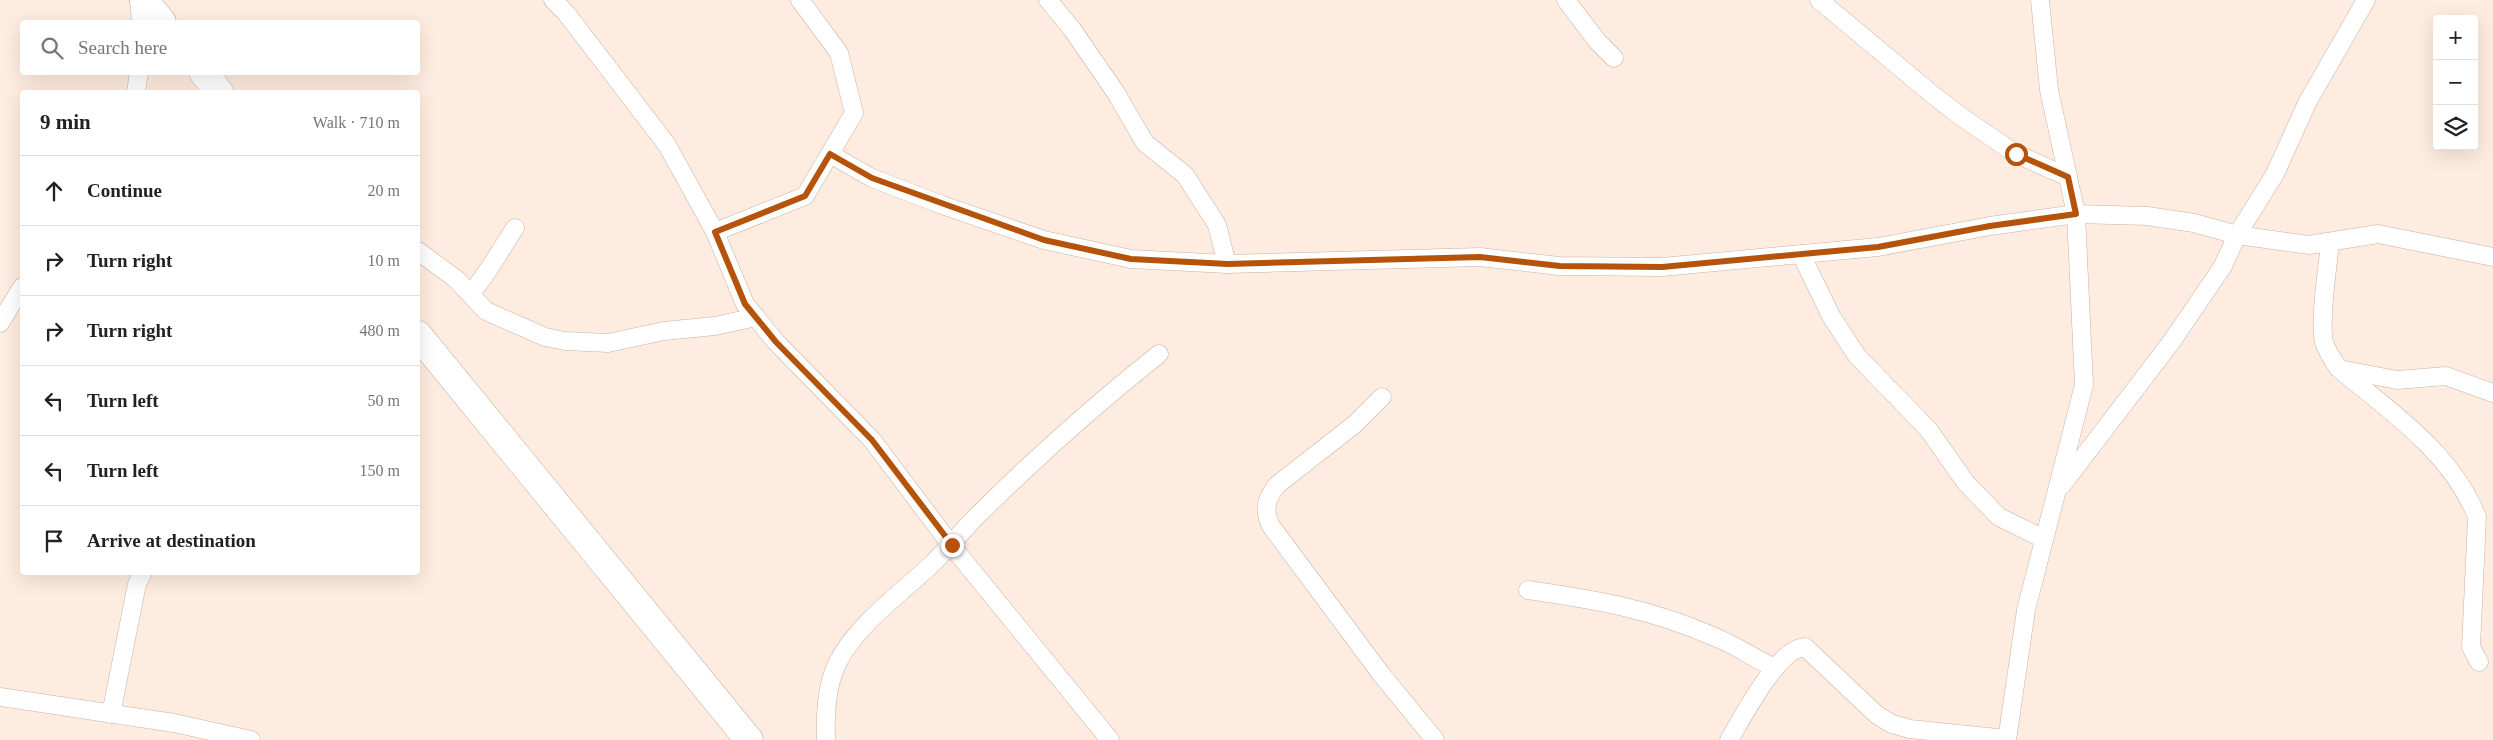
<!DOCTYPE html>
<meta charset="utf-8">
<style>
:root{--surface:#fff;--page:#f6f6f6;--text:#222;--muted:#767676;--line:#e0e0e0}
body{margin:0;font-family:Georgia,serif;background:var(--page);color:var(--text)}
.controls{position:absolute;right:15px;top:15px;display:grid;overflow:hidden;border-radius:5px;box-shadow:0 5px 20px #0002}
.controls button{width:45px;height:45px;display:grid;place-items:center;padding:0;border:0;border-bottom:1px solid var(--line);background:var(--surface);color:var(--text);font:25px sans-serif}
.stop{position:absolute;width:15px;height:15px;margin:-11px;border:4px solid #b45309;border-radius:50%;background:#fff}
.stop.end{background:#b45309;border-color:#fff;box-shadow:0 1px 5px #0008}
.list{margin:0;padding:0;list-style:none}
h2{display:flex;justify-content:space-between;align-items:center;height:65px;margin:0;padding:0 20px;font-size:21px}
h2 small{font-size:16px;font-weight:400;color:var(--muted)}
.list li{display:grid;grid-template-columns:32px 1fr auto;gap:15px;align-items:center;box-sizing:border-box;height:70px;padding:0 20px;border-top:1px solid var(--line)}
.list b{display:block;font-size:19px;white-space:nowrap}
.list em{font-size:16px;font-style:normal;color:var(--muted)}
.icon{flex:none;width:28px;height:28px;fill:none;stroke:currentColor;stroke-width:2;stroke-linecap:round;stroke-linejoin:round}
.map{position:relative;flex:none;width:2493px;height:740px;overflow:hidden}
.search{position:absolute;background:var(--surface);box-shadow:0 5px 20px #0002;left:20px;top:20px;width:400px;height:55px;display:flex;align-items:center;gap:12px;box-sizing:border-box;padding:0 18px;border-radius:5px;color:var(--muted);font-size:19px}
.panel{position:absolute;background:var(--surface);box-shadow:0 5px 20px #0002;left:20px;top:90px;width:400px;height:485px;border-radius:5px}
.map>svg:first-child{display:block}
.lines{fill:none;stroke-linecap:round;stroke-linejoin:round}
.minor-casing{stroke:#c7b1a3;stroke-width:19}
.trunk-casing{stroke:#c7b1a3;stroke-width:29}
.minor{stroke:#fff;stroke-width:18}
.trunk{stroke:#fff;stroke-width:28}
.route{stroke:#b45309;stroke-width:6}
</style>
<div class="map">
<svg width="2493" height="740" viewBox="0 0 2493 740">
<rect width="100%" height="100%" fill="#ffece0"/>
<g class="lines">
<defs>
<g id="minor">
<polyline points="139,0 141,22"/>
<polyline points="553,0 566,13 667,145 715,232 745,304 776,342 872,440 951,545 1110,740"/>
<polyline points="1048,0 1072,29 1116,93 1145,143 1185,175 1217,225 1227,264"/>
<polyline points="1566,0 1597,41 1614,58"/>
<polyline points="1819,0 1933,95 1963,118 2016,154 2068,177"/>
<polyline points="136,92 139,72"/>
<polyline points="830,154 872,178 942,205 1044,240 1131,259 1227,264 1480,257 1559,266 1662,267 1878,247 1990,226 2076,214 2147,216 2194,223 2237,235 2309,245 2378,234 2493,257"/>
<polyline points="715,232 805,196 854,113 839,53 800,0"/>
<path d="M2330,242C2328,266 2319,321 2324,342C2327,352 2333,360 2339,369L2397,380L2446,376L2493,393"/>
<polyline points="418,251 456,279 486,311 545,337 565,341 608,343 664,331 715,326 756,317"/>
<polyline points="1801,254 1831,316 1857,356 1928,429 1966,483 1999,517 2044,539"/>
<path d="M470,294C488,274 500,250 515,228"/>
<polyline points="0,323 22,287"/>
<path d="M2339,369C2390,411 2452,453 2477,517L2471,647L2479,662"/>
<path d="M1382,397L1355,424L1277,485C1266,499 1263,510 1271,526L1381,674L1435,740"/>
<polyline points="2062,485 2172,341 2223,266 2237,235 2275,174 2307,103 2366,0"/>
<path d="M1528,590C1597,600 1652,609 1717,638C1737,646 1755,659 1775,668"/>
<polyline points="0,697 174,723 251,740"/>
<polyline points="111,714 137,584 143,572"/>
<path d="M826,740C825,715 826,685 838,662C856,625 904,591 934,562C951,545 966,526 983,510C1039,455 1097,403 1159,354"/>
<path d="M1729,740C1743,717 1778,648 1805,647L1877,715L1892,724L1910,729L2007,739"/>
<polyline points="2007,740 2026,610 2084,385 2076,214 2049,90 2040,0"/>
</g>
<g id="trunk">
<polyline points="144,0 162,22"/>
<polyline points="203,72 219,92"/>
<polyline points="418,335 749,740"/>
</g>
</defs>
<use href="#minor" class="minor-casing"/>
<use href="#trunk" class="trunk-casing"/>
<use href="#minor" class="minor"/>
<use href="#trunk" class="trunk"/>
</g>
<g class="lines">
<polyline class="route" points="952,545 872,440 776,342 745,304 715,232 805,196 830,154 872,178 1044,240 1131,259 1228,264 1480,257 1560,266 1662,267 1878,247 1990,226 2076,214 2068,177 2016,154"/>
</g>
</svg>
<div class="controls">
<button>+</button>
<button>−</button>
<button><svg class="icon" aria-label="layers" viewBox="0 0 24 24"><path d="M12 4l9 5-9 5-9-5zM3 14l9 5 9-5"/></svg></button>
</div>
<div class="stop" style="left:2016px;top:154px"></div>
<div class="stop end" style="left:952px;top:545px"></div>
<div class="search"><svg class="icon" aria-label="search" viewBox="0 0 24 24"><circle cx="10" cy="10" r="6"/><path d="M15 15l6 6"/></svg>Search here</div>
<section class="panel">
<h2>9 min<small>Walk · 710 m</small></h2>
<ul class="list">
<li><svg class="icon" aria-label="ahead" viewBox="0 0 24 24"><path d="M12 20V5M6 11l6-6 6 6"/></svg><div><b>Continue</b></div><em>20 m</em></li>
<li><svg class="icon" aria-label="right" viewBox="0 0 24 24"><path d="M7 20v-9h11M14 6l5 5-5 5"/></svg><div><b>Turn right</b></div><em>10 m</em></li>
<li><svg class="icon" aria-label="right" viewBox="0 0 24 24"><path d="M7 20v-9h11M14 6l5 5-5 5"/></svg><div><b>Turn right</b></div><em>480 m</em></li>
<li><svg class="icon" aria-label="left" viewBox="0 0 24 24"><path d="M17 20v-9H6M10 6l-5 5 5 5"/></svg><div><b>Turn left</b></div><em>50 m</em></li>
<li><svg class="icon" aria-label="left" viewBox="0 0 24 24"><path d="M17 20v-9H6M10 6l-5 5 5 5"/></svg><div><b>Turn left</b></div><em>150 m</em></li>
<li><svg class="icon" aria-label="arrive" viewBox="0 0 24 24"><path d="M6 21V4h12l-3 4 3 4H6"/></svg><div><b>Arrive at destination</b></div></li>
</ul>
</section>
</div>
